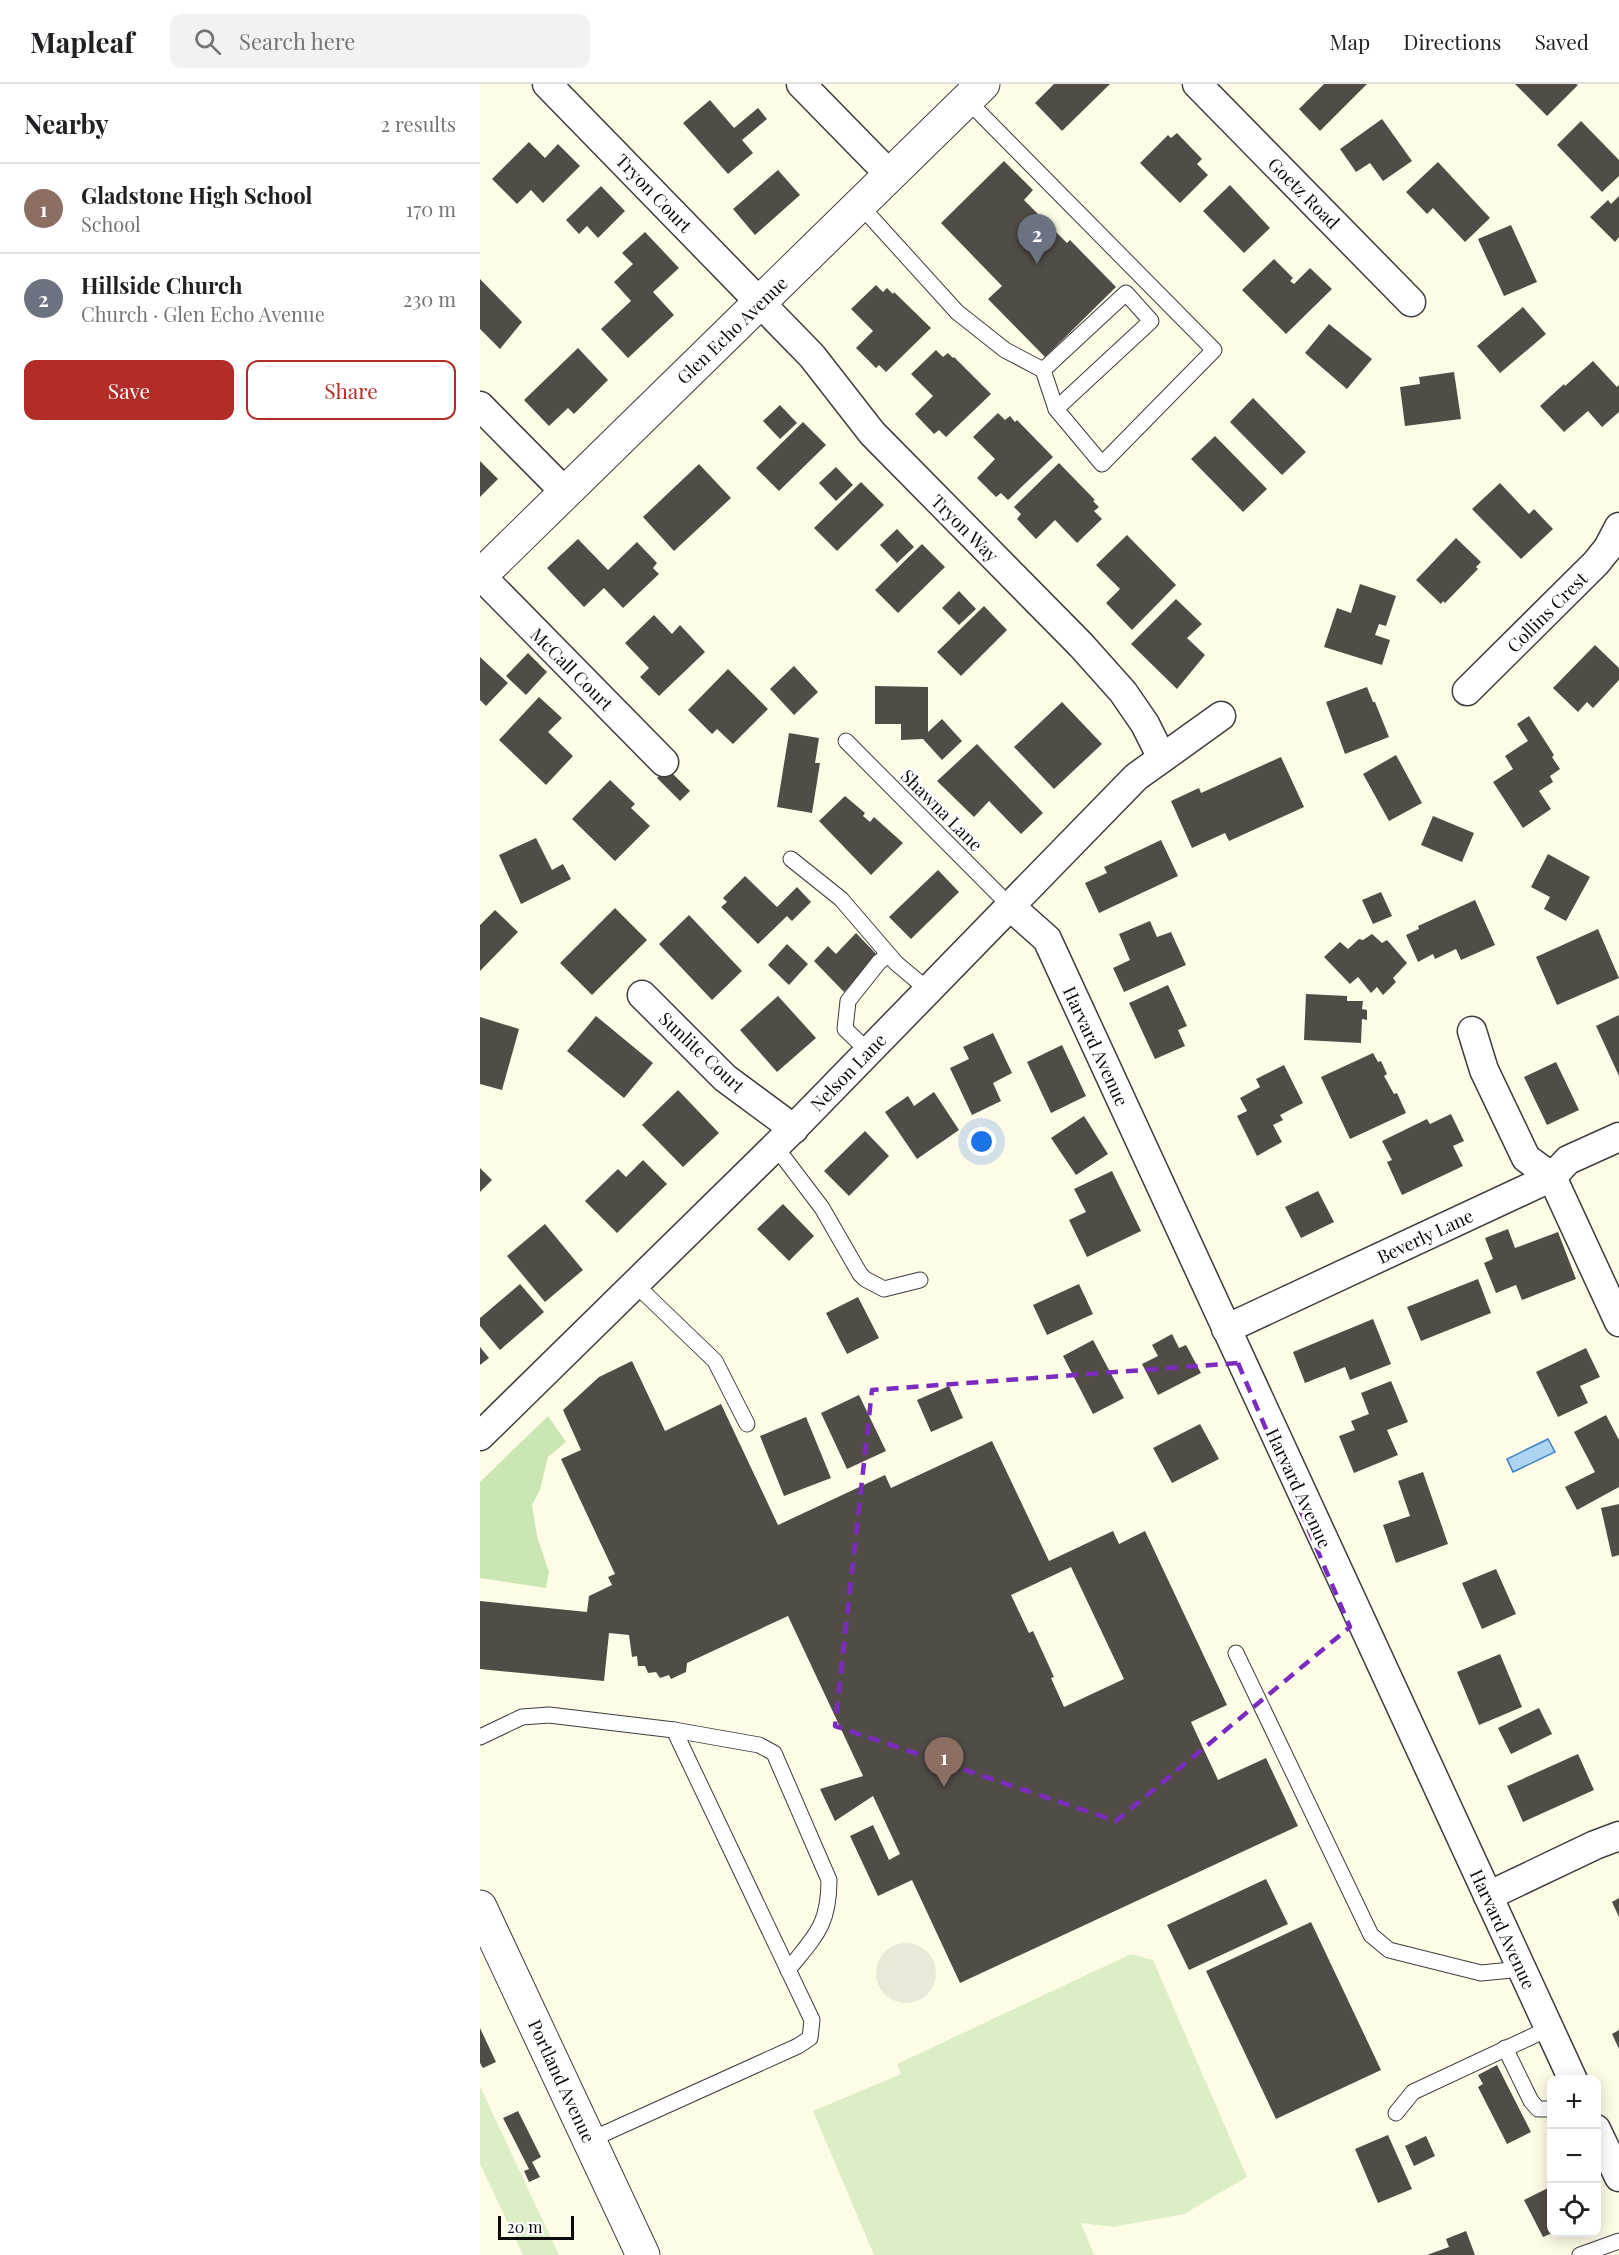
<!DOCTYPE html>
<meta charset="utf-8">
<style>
:root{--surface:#fff;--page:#f2f2f2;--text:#202124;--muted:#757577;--line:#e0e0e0;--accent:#b32d28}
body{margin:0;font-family:"Playfair Display",serif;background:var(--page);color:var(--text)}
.controls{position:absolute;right:18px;bottom:18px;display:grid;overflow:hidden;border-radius:12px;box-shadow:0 3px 15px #0003}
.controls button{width:54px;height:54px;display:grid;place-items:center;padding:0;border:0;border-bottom:2px solid var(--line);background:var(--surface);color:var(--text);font:30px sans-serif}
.scale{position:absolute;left:18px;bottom:15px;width:76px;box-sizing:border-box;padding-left:6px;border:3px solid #0a0a0a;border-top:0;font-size:16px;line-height:21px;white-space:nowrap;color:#0a0a0a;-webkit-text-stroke:4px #fff;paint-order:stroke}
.you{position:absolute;left:502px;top:1058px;width:21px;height:21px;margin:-15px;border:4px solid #fff;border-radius:50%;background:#1a73e8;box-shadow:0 0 0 9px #1a73e833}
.badge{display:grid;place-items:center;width:39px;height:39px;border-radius:50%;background:var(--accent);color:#fff;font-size:20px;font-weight:700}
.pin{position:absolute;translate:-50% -50px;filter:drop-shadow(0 2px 3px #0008)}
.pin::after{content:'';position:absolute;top:32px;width:21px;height:18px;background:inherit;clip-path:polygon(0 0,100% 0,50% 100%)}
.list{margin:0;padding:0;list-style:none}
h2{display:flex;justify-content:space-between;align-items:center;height:78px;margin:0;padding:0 24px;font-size:26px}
h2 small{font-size:20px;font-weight:400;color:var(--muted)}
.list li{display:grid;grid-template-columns:39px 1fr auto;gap:18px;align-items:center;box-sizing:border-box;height:90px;padding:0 24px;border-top:2px solid var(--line)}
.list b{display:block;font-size:22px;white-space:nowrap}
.list p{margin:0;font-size:20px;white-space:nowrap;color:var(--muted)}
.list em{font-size:20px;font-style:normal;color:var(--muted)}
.actions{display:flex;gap:12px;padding:18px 24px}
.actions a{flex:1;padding:14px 0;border:2px solid var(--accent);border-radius:12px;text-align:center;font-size:21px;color:var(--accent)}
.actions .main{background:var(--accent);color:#fff}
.icon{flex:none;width:33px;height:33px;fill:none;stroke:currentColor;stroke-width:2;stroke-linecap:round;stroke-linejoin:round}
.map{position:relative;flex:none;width:1139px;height:2171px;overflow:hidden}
header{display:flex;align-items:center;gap:36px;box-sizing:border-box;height:84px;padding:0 30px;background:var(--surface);border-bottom:2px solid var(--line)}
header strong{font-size:28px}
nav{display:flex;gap:33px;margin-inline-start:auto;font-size:21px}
.search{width:420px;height:54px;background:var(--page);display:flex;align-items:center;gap:15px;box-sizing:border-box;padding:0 21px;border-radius:12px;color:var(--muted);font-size:22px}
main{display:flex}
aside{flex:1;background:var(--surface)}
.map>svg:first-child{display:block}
.green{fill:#c9e6b3}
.pitch{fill:#dceec5}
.plaza{fill:#ece8d9}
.water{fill:#aed4f3;stroke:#3882c7;stroke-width:1.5}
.building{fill:#524c47;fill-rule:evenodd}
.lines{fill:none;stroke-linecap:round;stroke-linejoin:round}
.service-casing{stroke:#3d3d3d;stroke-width:17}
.minor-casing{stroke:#3d3d3d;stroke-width:31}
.tertiary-casing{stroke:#3d3d3d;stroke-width:35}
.service{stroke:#fff;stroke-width:15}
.minor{stroke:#fff;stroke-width:28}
.tertiary{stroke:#fff;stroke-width:33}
.marked{fill:none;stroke:#7b2cbf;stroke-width:4.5;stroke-dasharray:12 8;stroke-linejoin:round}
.labels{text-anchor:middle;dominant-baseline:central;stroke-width:6;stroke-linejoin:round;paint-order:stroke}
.street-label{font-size:18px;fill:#0a0a0a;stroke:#fff}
</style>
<header>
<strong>Mapleaf</strong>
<div class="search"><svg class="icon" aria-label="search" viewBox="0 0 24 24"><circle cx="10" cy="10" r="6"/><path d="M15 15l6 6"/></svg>Search here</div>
<nav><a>Map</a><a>Directions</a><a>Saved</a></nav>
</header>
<main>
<aside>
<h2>Nearby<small>2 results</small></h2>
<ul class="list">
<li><span class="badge" style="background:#8d6e63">1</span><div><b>Gladstone High School</b><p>School</p></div><em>170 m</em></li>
<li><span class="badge" style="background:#6b7280">2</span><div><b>Hillside Church</b><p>Church · Glen Echo Avenue</p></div><em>230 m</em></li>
</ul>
<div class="actions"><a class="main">Save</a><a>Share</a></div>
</aside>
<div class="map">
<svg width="1139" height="2171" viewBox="0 0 1139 2171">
<rect width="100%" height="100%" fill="#fefce7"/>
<polygon class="green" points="68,1332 86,1358 68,1373 60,1406 52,1421 57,1452 69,1488 66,1504 0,1494 0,1398"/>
<g class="pitch">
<polygon points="651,1870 673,1876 767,2093 704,2130 633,2143 601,2139 614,2171 394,2171 333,2027 421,1990 417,1980"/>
<polygon points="0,2002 79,2171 43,2171 0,2080"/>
</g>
<circle class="plaza" cx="426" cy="1889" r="30"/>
<polygon class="water" points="1068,1355 1075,1368 1033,1388 1027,1375"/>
<g class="building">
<polygon points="574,0 630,0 582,47 555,19"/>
<polygon points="844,0 887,0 840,47 819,25"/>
<polygon points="1035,0 1096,0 1098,1 1067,32"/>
<polygon points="230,16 254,44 278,24 287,35 262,56 273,69 248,90 203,39"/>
<polygon points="902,35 932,77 903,97 890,79 876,88 860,65"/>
<polygon points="1101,37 1139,76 1139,92 1122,108 1077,61"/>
<polygon points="697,49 722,75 717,80 728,91 700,119 660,79 688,51 691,54"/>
<polygon points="49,58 65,74 78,60 100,82 63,119 51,106 37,120 12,95"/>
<polygon points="524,77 553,106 544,116 587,159 590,156 636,203 565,273 508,215 522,202 461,139"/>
<polygon points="958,78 1010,134 985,158 953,124 947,130 926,108"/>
<polygon points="298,86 320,111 275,151 253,125"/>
<polygon points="750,101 790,144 764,169 723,127"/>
<polygon points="121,102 145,127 118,154 107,142 99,150 86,136"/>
<polygon points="1139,112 1139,153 1135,158 1110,133 1128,116 1131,120"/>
<polygon points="1031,141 1057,198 1024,212 998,155"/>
<polygon points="165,148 199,184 173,208 194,231 148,274 121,245 151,217 134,198 153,180 142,169"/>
<polygon points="794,175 813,194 810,197 814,200 830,184 852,205 806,250 762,206"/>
<polygon points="0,195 42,238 20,265 0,245"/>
<polygon points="396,201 403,208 407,204 413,210 414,208 451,244 406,288 399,281 396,284 376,264 393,247 371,225"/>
<polygon points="1043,223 1066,250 1020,289 997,262"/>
<polygon points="849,240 892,275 867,305 825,269"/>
<polygon points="98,264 128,296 94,330 88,324 69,342 44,316"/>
<polygon points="456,266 463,273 468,269 473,274 474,273 511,310 466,353 459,346 454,350 435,330 453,312 431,290"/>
<polygon points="1113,277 1137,303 1139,301 1139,328 1122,343 1108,327 1084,348 1060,322 1084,300 1085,302"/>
<polygon points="974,288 981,335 925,342 920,303 940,300 939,293"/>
<polygon points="773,314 826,368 802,391 750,338"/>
<polygon points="300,321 317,339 300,355 283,337"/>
<polygon points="518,329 525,336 530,332 535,338 537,336 573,373 528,416 521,409 516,413 497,394 515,375 493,353"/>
<polygon points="323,338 346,361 299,407 276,384"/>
<polygon points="735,352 787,405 763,428 711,375"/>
<polygon points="0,377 18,395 0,413"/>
<polygon points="579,379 615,416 613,417 619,423 614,427 622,435 597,459 575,436 556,455 537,435 541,430 534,423"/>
<polygon points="219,380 251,414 194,467 163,433"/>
<polygon points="356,383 373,401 356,417 339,399"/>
<polygon points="381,398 404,421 357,467 334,444"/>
<polygon points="1020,399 1049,430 1054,425 1073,445 1041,475 992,425"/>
<polygon points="417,445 434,463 417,479 400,461"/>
<polygon points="647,451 696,501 652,546 626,519 640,505 616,481"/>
<polygon points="976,454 1001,478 996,483 998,485 965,519 963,517 961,520 936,496"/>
<polygon points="98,455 128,486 157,458 177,479 173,484 179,490 143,524 124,504 104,523 67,484"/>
<polygon points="442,460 465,483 418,529 395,506"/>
<polygon points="880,500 916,512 906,542 899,540 895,551 910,556 902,581 844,563 857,524 871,529"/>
<polygon points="479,507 496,525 479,541 462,524"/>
<polygon points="696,515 722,540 707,554 725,571 697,605 651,560"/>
<polygon points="504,522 527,546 481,592 457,568"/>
<polygon points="174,531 192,550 200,541 225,568 179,612 160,593 169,584 145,559"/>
<polygon points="1115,561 1139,584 1139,596 1113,624 1107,618 1098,628 1073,604"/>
<polygon points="48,569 67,588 46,611 26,592"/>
<polygon points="0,573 28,599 6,622 0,616"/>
<polygon points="314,582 338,608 314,631 290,605"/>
<polygon points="248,585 288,625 253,660 237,645 232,650 208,626"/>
<polygon points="395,602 448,603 448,648 462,635 482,657 462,676 443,655 421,656 421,640 395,640"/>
<polygon points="887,603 893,618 895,618 909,653 865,670 846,618"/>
<polygon points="59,613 82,634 68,648 93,672 66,701 19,656"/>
<polygon points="582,618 622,660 574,705 534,663"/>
<polygon points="1049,632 1074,671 1072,673 1080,685 1070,692 1073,698 1059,707 1071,725 1043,744 1013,698 1033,685 1025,672 1048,657 1037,640"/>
<polygon points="309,649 339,654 335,679 340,679 332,729 297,723"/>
<polygon points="497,660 563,729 541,750 509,717 494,733 457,697"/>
<polygon points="916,671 942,719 909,737 883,690"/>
<polygon points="801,673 824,723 749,757 745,749 712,764 691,717 719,704 721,709"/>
<polygon points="187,684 210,707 200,717 177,694"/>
<polygon points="130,696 155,720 151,724 170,742 135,777 92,735"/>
<polygon points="365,712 385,729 383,732 390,738 394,733 423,759 391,791 339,737"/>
<polygon points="953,732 994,749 982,778 941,761"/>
<polygon points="56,754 72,786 83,780 91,795 41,820 19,771"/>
<polygon points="681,756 698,792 619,829 605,799 627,789 624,783"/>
<polygon points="1068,770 1110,793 1086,837 1064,825 1070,813 1051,803"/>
<polygon points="458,786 479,808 431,855 409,833"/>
<polygon points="265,792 297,823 317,803 331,818 312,837 307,832 278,860 241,823 247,818 243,814"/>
<polygon points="901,808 912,832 893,840 882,816"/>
<polygon points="995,816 1015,861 981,876 976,865 955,875 953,870 938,878 926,851 939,845 938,842"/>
<polygon points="135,824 167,856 112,911 80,879"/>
<polygon points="15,826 38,848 0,887 0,841"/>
<polygon points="209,831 262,887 232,916 179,860"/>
<polygon points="670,837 677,853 691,848 706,881 644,908 633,884 650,876 639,850"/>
<polygon points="1118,845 1139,894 1077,921 1056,873"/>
<polygon points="376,849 399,873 364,908 334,877 348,862 356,870"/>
<polygon points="892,850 902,859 907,856 927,879 913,894 916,898 903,911 897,903 891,909 878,893 870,900 844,873 860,858 868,865 879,855 883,856"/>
<polygon points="307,860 328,880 309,901 288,881"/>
<polygon points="688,901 707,942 698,946 705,962 675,975 649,919"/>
<polygon points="826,910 867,912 867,917 883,917 882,925 887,926 887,936 882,935 881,959 824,956"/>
<polygon points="298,912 336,954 297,988 260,946"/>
<polygon points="1139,931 1139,992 1116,942"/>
<polygon points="116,932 173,979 144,1014 87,967"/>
<polygon points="0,933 39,945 22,1006 0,1000"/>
<polygon points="513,949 532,989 513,999 521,1017 492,1031 470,984 489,975 483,963"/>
<polygon points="582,961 606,1012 571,1029 547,978"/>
<polygon points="893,969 898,978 901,977 907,990 904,992 914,1010 917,1009 926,1029 870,1055 841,993"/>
<polygon points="1076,978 1099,1026 1067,1041 1044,993"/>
<polygon points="804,981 823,1019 800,1031 803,1036 793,1041 802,1058 777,1072 757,1032 767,1027 760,1014 780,1003 776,995"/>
<polygon points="198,1006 239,1049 203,1083 162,1041"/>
<polygon points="454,1008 479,1046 437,1075 405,1028 428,1012 434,1022"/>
<polygon points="971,1030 984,1057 973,1062 983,1082 922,1111 907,1078 912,1076 902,1057 947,1035 950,1040"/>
<polygon points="604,1032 628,1070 596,1091 571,1054"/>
<polygon points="385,1047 409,1072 369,1112 344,1087"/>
<polygon points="163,1076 187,1100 137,1149 105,1117 138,1085 146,1093"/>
<polygon points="0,1084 12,1096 0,1108"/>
<polygon points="632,1087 661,1147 607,1173 589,1136 606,1128 594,1105"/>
<polygon points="838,1107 854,1138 821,1154 805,1123"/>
<polygon points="303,1120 334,1152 309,1177 277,1145"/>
<polygon points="65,1140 103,1186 65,1218 27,1172"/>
<polygon points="1028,1145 1035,1164 1078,1148 1096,1195 1042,1216 1036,1201 1016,1209 1004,1179 1013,1175 1005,1154"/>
<polygon points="998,1195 1011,1229 941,1257 927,1223"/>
<polygon points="40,1200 64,1228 20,1266 0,1242 0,1234"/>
<polygon points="599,1200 613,1230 567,1251 553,1221"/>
<polygon points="378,1213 399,1254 367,1270 346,1229"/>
<polygon points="893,1235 911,1280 870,1296 865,1283 825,1299 813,1268"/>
<polygon points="692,1250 699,1264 706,1261 721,1289 678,1311 662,1280 678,1272 672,1261"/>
<polygon points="613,1256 644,1314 613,1330 583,1272"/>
<polygon points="0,1263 9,1274 0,1281"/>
<polygon points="1106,1264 1120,1293 1100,1302 1108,1319 1078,1333 1056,1288"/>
<path d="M152,1277L185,1347L241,1320L298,1441L405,1391L411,1404L512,1357L569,1477L633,1447L639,1460L665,1447L747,1621L711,1638L738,1696L786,1674L818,1742L480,1899L432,1796L398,1812L370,1752L393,1741L409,1776L420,1770L393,1712L355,1737L340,1705L383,1692L308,1532L207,1579L206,1588L191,1595L189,1591L180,1594L176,1588L168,1589L165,1582H158L157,1572L152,1573L149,1551L129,1549L124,1597L0,1585V1517L107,1528L109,1512L132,1501L128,1493L135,1490L81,1375L101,1366L83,1326L119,1293ZM591,1483L644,1595L584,1623L571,1594L574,1593L553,1547L549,1549L531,1511Z"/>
<polygon points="911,1297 928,1338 907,1346 918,1371 874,1389 859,1352 875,1346 871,1337 889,1330 881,1309"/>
<polygon points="469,1302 483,1334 451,1348 437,1316"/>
<polygon points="379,1311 406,1367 367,1385 341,1329"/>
<polygon points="1126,1331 1139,1356 1139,1403 1097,1426 1085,1403 1115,1388 1094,1348"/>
<polygon points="326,1333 351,1394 304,1412 280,1352"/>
<polygon points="720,1340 739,1375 692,1399 673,1364"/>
<polygon points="943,1388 968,1460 916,1479 903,1441 930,1432 918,1397"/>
<polygon points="1139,1420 1139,1471 1132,1473 1121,1424"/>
<polygon points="1016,1485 1036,1530 1002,1545 982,1499"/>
<polygon points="1020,1570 1042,1623 999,1641 977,1588"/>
<polygon points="1059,1624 1072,1650 1031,1670 1018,1644"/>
<polygon points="1098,1670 1114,1706 1043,1738 1027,1702"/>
<polygon points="786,1795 808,1840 709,1886 687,1841"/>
<polygon points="1139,1814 1139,1833 1132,1818"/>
<polygon points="831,1838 901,1986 796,2035 726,1887"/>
<polygon points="0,1944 16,1978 3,1984 0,1979"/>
<polygon points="1139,1946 1139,1965 1132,1950"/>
<polygon points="1017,1981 1051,2048 1027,2060 998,2003 1003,2000 998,1991"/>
<polygon points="38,2027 61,2073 52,2078 60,2093 49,2098 44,2087 49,2085 23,2034"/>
<polygon points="908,2051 932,2105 898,2119 875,2065"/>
<polygon points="946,2052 955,2072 934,2082 925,2062"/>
<polygon points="1072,2102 1072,2149 1063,2153 1044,2116"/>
<polygon points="986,2147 995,2171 947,2171 969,2163 966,2155"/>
</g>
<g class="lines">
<defs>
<g id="service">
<polyline points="380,121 477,228 525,266 563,286 576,325 622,380 734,266 487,16"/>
<polyline points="563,286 646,209 671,237 576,325"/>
<polyline points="366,657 531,823"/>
<polyline points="311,775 361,815 416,879 448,906"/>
<polyline points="388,967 365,945 368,917 399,878 408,871"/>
<polyline points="295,1062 342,1124 380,1190 385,1195 404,1205 440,1196"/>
<polyline points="155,1200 235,1277 267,1340"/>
<polyline points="756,1569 891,1851 909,1866 1001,1889 1042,1885"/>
<path d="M194,1646L279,1661L294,1669L349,1796C349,1842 335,1852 308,1886"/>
<polyline points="0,1653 42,1633 69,1631 194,1646 332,1936 330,1954 318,1962 110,2056"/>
<polyline points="1025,1964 1051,2017 1058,2025 1072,2025"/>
<polyline points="916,2029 933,2008 1070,1944"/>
<polyline points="1100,2171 1139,2157"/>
</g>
<g id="minor">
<polyline points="67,0 332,272 392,349 601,561 643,608 665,640 682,674"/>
<polyline points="321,0 410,91"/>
<polyline points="717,0 931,218"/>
<polyline points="0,322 84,407"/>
<polyline points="0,491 184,678"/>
<polyline points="987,607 1116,479 1128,464 1139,443"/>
<polyline points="531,823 567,855 1093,1996"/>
<polyline points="162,911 245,994 314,1045"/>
<polyline points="992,947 1004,986 1046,1074 1072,1093 1139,1238"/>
<polyline points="746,1245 1072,1093 1088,1076 1139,1053"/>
<polyline points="0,1352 309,1049 656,693 741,632"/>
<polyline points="1008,1812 1115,1761 1139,1752"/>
<polyline points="1116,2045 1139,2093"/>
</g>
<g id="tertiary">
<polyline points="0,492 503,0"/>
<polyline points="0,1823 163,2171"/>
</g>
</defs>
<use href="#service" class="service-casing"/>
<use href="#minor" class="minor-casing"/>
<use href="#tertiary" class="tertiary-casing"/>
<use href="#service" class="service"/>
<use href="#minor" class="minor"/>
<use href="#tertiary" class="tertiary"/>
</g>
<path class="marked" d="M758,1279L870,1543L636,1737L355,1642L392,1306Z"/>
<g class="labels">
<g class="street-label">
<text transform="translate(174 109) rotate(46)">Tryon Court</text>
<text transform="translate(824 109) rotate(45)">Goetz Road</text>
<text transform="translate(252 246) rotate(-44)">Glen Echo Avenue</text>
<text transform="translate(485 444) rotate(45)">Tryon Way</text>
<text transform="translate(1067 528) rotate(-45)">Collins Crest</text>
<text transform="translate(92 585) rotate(45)">McCall Court</text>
<text transform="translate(462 726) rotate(45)">Shawna Lane</text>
<text transform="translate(616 962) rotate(65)">Harvard Avenue</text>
<text transform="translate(222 968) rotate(43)">Sunlite Court</text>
<text transform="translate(368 988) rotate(-46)">Nelson Lane</text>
<text transform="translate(945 1152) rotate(-25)">Beverly Lane</text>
<text transform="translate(819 1404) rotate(65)">Harvard Avenue</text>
<text transform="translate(1023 1845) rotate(65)">Harvard Avenue</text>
<text transform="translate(82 1997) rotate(65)">Portland Avenue</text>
</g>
</g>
</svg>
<div class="controls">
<button>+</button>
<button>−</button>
<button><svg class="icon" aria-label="locate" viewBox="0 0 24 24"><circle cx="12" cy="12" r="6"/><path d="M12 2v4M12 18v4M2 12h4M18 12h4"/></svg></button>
</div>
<div class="scale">20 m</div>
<div class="you"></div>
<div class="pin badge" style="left:464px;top:1703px;background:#8d6e63">1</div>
<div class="pin badge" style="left:557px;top:180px;background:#6b7280">2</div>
</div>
</main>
